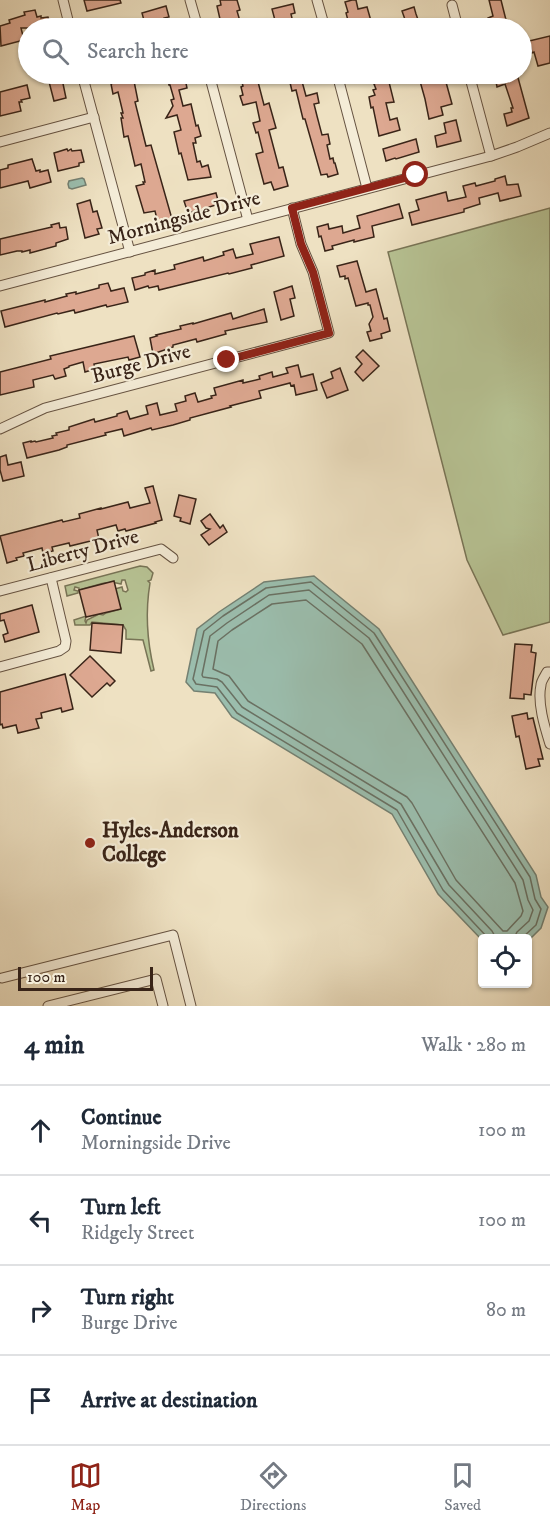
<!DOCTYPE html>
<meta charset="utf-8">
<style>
:root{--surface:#fff;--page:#f6f6f7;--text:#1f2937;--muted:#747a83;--line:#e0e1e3;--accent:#8f2418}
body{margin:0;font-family:"IM FELL DW Pica",serif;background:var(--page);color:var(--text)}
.controls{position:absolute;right:18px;bottom:18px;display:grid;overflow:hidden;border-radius:6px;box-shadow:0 2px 4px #0004}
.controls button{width:54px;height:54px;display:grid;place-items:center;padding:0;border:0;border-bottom:2px solid var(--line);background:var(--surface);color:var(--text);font:30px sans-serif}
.scale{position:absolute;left:18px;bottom:15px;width:135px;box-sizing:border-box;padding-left:6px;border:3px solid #392418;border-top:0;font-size:16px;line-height:21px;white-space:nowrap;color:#392418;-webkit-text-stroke:4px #f4ecd7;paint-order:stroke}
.stop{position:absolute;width:18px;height:18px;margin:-14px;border:4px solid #8f2418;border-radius:50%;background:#fff}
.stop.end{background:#8f2418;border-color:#fff;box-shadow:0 2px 6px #0008}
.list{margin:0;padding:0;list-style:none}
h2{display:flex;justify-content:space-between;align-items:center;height:78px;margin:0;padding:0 24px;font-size:26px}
h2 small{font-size:20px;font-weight:400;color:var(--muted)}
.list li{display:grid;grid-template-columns:39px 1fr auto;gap:18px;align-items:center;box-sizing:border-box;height:90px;padding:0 24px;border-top:2px solid var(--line)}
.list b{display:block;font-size:22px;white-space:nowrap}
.list p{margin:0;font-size:20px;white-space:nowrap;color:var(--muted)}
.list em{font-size:20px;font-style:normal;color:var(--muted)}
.icon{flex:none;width:33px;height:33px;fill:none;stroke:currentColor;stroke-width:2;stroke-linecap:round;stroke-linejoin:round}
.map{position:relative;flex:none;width:550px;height:1006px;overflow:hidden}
.search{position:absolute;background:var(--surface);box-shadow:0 2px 4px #0004;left:18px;right:18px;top:18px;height:66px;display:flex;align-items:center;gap:15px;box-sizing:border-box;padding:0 21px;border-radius:33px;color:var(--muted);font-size:22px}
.sheet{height:438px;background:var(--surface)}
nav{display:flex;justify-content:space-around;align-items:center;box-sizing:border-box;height:84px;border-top:2px solid var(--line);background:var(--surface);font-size:16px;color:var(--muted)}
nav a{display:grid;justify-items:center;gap:3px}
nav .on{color:var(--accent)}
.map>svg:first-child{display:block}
.green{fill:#b7c394;stroke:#787456;stroke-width:1.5}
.water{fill:#9bbeae;stroke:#748072;stroke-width:1.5}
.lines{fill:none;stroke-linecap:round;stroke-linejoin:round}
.shore{stroke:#6a7163;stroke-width:1.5}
.building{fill:#dda891;stroke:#392418;stroke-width:1.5}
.street-casing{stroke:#665342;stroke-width:11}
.street{stroke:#f4ecd7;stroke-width:9}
.route{stroke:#8f2418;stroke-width:8}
.poi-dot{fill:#8f2418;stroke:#f4ecd7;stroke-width:2}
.labels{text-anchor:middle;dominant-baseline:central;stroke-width:4.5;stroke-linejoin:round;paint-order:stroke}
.street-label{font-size:21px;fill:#392418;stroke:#f4ecd7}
.poi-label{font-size:21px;font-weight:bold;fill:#392418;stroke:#f4ecd7;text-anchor:start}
</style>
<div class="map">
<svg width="550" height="1006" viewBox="0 0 550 1006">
<rect width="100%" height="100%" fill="#eee1c2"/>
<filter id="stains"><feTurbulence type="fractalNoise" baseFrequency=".00333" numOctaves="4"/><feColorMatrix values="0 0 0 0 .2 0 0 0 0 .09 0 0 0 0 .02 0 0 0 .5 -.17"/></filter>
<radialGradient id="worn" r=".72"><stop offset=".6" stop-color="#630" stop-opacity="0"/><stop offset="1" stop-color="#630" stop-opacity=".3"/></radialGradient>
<g class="green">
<polygon points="550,208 550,622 503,635 467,560 388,252"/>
<path d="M140,566L147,567L153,573L151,580L148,581L150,583C145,613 147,641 154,670L151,671L143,640L126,639V630L123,625L92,622L90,625H75L74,620L86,616L85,621L86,623L87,620L99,614L103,615L106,613L121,609L115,589L122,587L123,591L126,592L128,590L125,580H122L121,584C107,579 92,587 79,590V588L75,587L74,590L78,591V593L67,596L65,586Z"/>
</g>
<g class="water">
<polygon points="82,178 84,179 86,185 72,189 69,188 68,184 69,181"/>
<polygon points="314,576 379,629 536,875 541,897 548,907 541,928 528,941 528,938 481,939 438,894 392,814 232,717 215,693 194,691 186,682 197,629 219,612 264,582"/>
</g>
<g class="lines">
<g class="shore">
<polygon points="306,600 362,644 515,883 523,911 521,916 507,931 503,931 456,880 412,803 407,797 248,701 229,676 213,669 218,641 232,630 272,604"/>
<polyline points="488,938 443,890 397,810 237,713 217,687 196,684 193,679 204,631 223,616 266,588 311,582 374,633 530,877 535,899 541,909 536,925 522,938"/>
<polyline points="496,938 492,931 449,885 401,804 242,707 222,682 217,679 203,677 202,675 210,636 227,623 269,595 309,590 369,638 523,880 528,900 533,910 529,921 517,932 514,938"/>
</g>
</g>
<g class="building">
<polygon points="84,0 120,0 121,3 87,11"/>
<polygon points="220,0 237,0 240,10 237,11 242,28 222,28 217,6 221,5"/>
<polygon points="352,0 356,0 358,9 367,7 373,28 350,28 346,13 348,12 345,2"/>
<polygon points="489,0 501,0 508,28 490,28 488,18 493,16"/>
<polygon points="293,4 295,13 291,14 294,27 277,28 272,9"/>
<polygon points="166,6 169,17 164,18 165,23 160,25 161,28 146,28 142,13"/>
<polygon points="414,7 416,14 421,28 408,28 402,11"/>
<polygon points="35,10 37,17 41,16 41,18 48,17 51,28 21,28 24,40 1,46 0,26 10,23 9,20 25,15 24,12"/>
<polygon points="116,19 118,28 88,28 88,26"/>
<polygon points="550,36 550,63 538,66 534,52 532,53 529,41"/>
<polygon points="47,74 61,74 66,98 54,101"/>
<polygon points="110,74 123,74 125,80 132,78 134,81 138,101 135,102 146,146 151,145 172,219 158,223 155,211 144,213 136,186 144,184 143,182 145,182 141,164 135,166 128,136 124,137 121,118 123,118 121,113 123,113 118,92 113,94 111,84 113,83"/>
<polygon points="167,74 179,74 179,76 184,74 187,88 179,90 183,106 191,104 196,126 198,125 201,136 195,138 196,143 193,143 197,162 200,161 202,167 208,165 211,177 188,180 181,153 179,154 174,132 181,130 177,115 166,118 173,106 171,100 174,99 170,85 169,85"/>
<polygon points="240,74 256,74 264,105 269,103 276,128 269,130 279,168 283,167 288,186 274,190 271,182 264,184 256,154 263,152 258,132 256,133 253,123 260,121 256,102 243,105 240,96 243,95 241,87 243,86"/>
<polygon points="288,74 300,74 306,96 317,93 319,103 314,104 317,116 322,135 328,134 330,144 327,145 330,159 333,158 334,163 335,163 338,174 328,177 327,174 321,175 305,119 303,119 296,90 292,91"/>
<polygon points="374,74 387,74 394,102 386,103 390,120 397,118 400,130 379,136 373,107 371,108 369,97 375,95 373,90 376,89 374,84 376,83"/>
<polygon points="418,74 432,74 433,77 435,77 444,75 452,104 441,107 443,115 429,119 425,99"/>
<polygon points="504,74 517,74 529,118 507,126 504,114 512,112 511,108 513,108 505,84 497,87 495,76"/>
<polygon points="27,85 30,98 21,100 22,102 19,102 21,111 0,116 0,92"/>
<polygon points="456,120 461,141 437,147 435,136 446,133 444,123"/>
<polygon points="416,139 419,152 396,159 395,158 386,161 383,149"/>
<polygon points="67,149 68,151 71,149 72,151 81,150 84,162 79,163 79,166 58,171 54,153"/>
<polygon points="32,159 36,171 40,170 40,172 48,170 51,182 30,188 28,181 0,188 0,170 8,168 8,165"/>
<polygon points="505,176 507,185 518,184 521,196 500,201 498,193 479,198 480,204 464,209 464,212 412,225 409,213 419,210 416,200 446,192 448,201 466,197 463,186 475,183 476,186 495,181 495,179"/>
<polygon points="216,193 219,204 209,207 209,209 198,212 198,210 188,213 184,201"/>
<polygon points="90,200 93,212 97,211 102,228 97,229 99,234 85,238 77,204"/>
<polygon points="399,204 403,218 372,226 374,237 354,242 354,240 332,246 333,249 325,251 321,236 319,237 317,227 328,224 329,229 342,226 343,233 360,228 357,216"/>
<polygon points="59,223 60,228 66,227 68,239 56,243 56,246 30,253 30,250 22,252 22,251 17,251 0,255 0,239 52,227 51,225"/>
<polygon points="279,237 284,256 251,265 252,268 229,274 228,273 159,290 158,286 149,288 148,286 135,290 132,278 145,275 145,273 155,270 155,274 175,269 174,265 203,257 204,261 224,255 223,252 233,249 236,258 253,254 250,244"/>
<polygon points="357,261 366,292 376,289 384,319 387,318 390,331 381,334 382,338 370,341 367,332 371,331 369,324 373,317 370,305 368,305 368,303 356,306 348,278 345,279 345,276 340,277 337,266"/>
<polygon points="108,283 111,291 124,288 128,302 107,307 106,305 75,313 74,310 58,314 57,313 5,327 1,311 45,300 45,302 67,296 66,294 76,292 76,294 99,288 99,285"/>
<polygon points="292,286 295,298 290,299 294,316 281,320 274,292"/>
<polygon points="264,309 267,322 225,331 226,334 197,342 196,339 173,345 173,347 153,354 150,338 157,336 156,335 181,329 180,326 193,323 193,324 231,313 233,319"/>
<polygon points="134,336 140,357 129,360 128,357 94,364 95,369 85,372 83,362 69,366 69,367 64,369 66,376 55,379 53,375 33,380 34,387 0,395 0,372 51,359 50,356"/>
<polygon points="363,350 379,366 363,381 355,372 362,364 356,357"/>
<polygon points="298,365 301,377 313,374 317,390 296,395 294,385 291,386 290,383 259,391 261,398 230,406 231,407 190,418 190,420 173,425 152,430 151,428 124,436 122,429 105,433 106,435 67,445 67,447 59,450 27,458 23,443 31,441 31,442 35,441 36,442 53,438 52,436 57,435 56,433 69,430 69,427 94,419 95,422 117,416 117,414 127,411 130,419 148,414 146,406 157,403 160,415 177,411 175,404 186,401 185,396 195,393 198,402 212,398 211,396 216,395 214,388 243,380 243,383 260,379 259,376 272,372 273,377 288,373 286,368"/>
<polygon points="340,368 348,390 327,398 321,383 333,378 331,372"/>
<polygon points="6,455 8,465 21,462 24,476 3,481 0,470 0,457"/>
<polygon points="153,486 162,520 155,522 156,523 126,531 125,529 118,531 116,525 97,530 99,539 70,546 69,543 52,547 53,551 43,553 42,548 23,553 24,556 16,558 17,560 7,563 0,536 62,520 63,522 80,518 79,514 101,508 101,509 128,502 130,508 150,503 145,488"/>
<polygon points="179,495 196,499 190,524 180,521 181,518 174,516"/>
<polygon points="210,514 220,528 223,525 227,532 209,545 201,535 210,529 206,528 201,521"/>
<polygon points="114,581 121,609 86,617 79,590"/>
<polygon points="32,605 39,632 5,642 3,635 8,633 4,620 0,621 0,614"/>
<polygon points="92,623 123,625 121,653 90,650"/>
<polygon points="515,644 532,645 531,652 536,653 531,695 524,694 524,699 510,698"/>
<polygon points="90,656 115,681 110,686 107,683 92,697 70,675"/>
<polygon points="65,674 73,709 62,712 61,708 41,713 42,718 36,719 39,728 18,733 16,725 3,728 2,724 0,725 0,692"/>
<polygon points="527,713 528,719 533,718 543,759 538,759 540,766 526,769 519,736 516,737 512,716"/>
</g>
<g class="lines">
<defs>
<g id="street">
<polyline points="63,0 70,28"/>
<polyline points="190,0 198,28"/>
<polyline points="317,0 325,28"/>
<polyline points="452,5 458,28"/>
<polyline points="82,74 130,252"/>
<polyline points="209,74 248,220"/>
<polyline points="337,74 367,188"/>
<polyline points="469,74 491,156"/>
<polyline points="0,142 94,117"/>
<polyline points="0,286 491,156 517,147 550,133"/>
<polyline points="0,429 45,408 329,333 313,272 301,244 292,208"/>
<polyline points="0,591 161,549 173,558"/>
<polyline points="0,667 59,651 65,647 66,641 51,578"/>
<path d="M550,672H547C545,676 541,681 541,685C537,703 545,728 550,744"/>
<polyline points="2,978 173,935 191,1006"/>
<polyline points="48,1006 156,979 163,1006"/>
</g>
</defs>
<use href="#street" class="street-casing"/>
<use href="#street" class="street"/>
</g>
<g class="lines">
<polyline class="route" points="227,360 329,333 313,272 301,244 292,208 416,175"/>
</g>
<circle class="poi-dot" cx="90" cy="843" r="6"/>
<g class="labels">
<g class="street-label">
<text transform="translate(184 218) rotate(-15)">Morningside Drive</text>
<text transform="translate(141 364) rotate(-15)">Burge Drive</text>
<text transform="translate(83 551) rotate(-15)">Liberty Drive</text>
</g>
<g class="poi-label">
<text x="102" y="831">Hyles-Anderson<tspan x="102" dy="24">College</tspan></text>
</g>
</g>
<rect width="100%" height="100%" filter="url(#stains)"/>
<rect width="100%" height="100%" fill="url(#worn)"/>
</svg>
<div class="controls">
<button><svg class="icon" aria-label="locate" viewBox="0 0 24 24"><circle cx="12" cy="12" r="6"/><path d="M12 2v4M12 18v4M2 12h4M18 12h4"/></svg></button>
</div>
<div class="scale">100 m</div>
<div class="stop" style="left:416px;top:175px"></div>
<div class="stop end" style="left:227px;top:360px"></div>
<div class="search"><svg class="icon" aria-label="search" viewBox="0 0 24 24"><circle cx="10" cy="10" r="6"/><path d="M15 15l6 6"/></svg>Search here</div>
</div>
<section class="sheet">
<h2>4 min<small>Walk · 280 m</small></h2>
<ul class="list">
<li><svg class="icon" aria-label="ahead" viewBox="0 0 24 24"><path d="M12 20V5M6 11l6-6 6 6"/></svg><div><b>Continue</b><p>Morningside Drive</p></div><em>100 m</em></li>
<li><svg class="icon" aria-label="left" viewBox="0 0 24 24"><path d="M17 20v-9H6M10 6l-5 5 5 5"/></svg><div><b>Turn left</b><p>Ridgely Street</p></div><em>100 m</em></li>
<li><svg class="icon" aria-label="right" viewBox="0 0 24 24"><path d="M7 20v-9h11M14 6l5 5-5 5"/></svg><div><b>Turn right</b><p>Burge Drive</p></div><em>80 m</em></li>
<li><svg class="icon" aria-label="arrive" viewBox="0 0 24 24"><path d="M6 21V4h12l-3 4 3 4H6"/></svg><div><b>Arrive at destination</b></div></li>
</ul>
</section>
<nav>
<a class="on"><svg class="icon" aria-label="map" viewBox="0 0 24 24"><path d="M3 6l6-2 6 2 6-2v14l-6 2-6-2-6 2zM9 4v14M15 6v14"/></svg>Map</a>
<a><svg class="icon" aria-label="directions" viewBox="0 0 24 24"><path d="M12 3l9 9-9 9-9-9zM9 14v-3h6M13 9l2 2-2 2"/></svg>Directions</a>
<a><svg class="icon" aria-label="saved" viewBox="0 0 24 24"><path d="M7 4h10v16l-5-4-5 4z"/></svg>Saved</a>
</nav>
